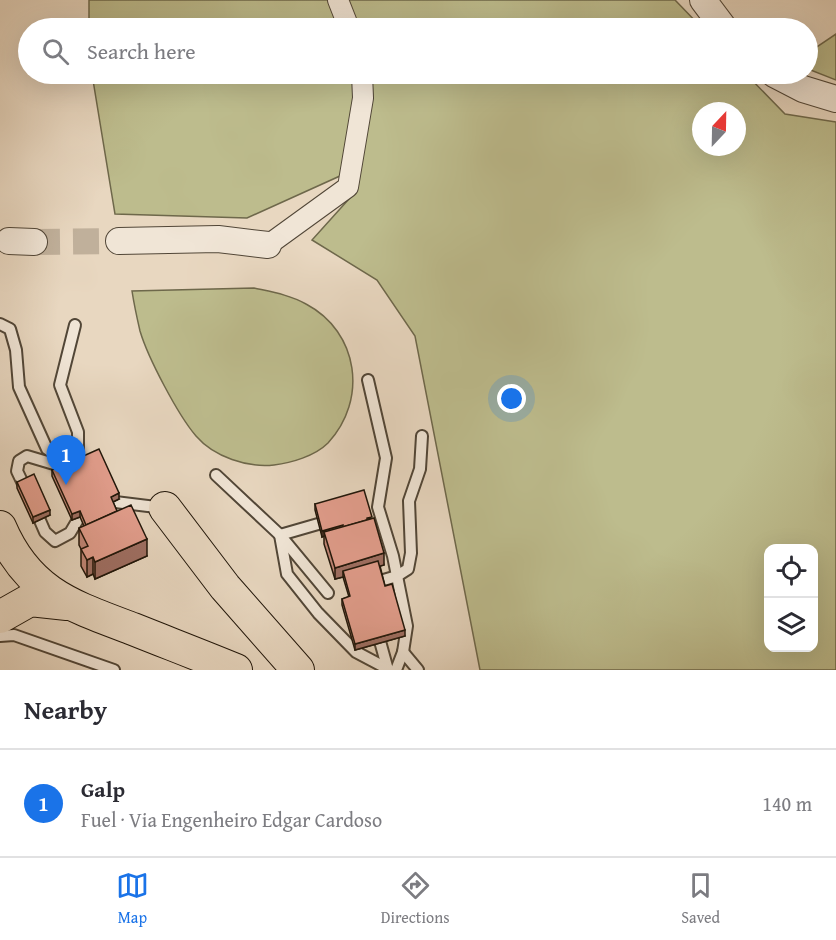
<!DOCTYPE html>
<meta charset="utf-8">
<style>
:root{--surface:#fff;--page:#f7f7f7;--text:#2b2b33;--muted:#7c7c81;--line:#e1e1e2;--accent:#1a73e8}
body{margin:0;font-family:"Gentium Book Plus",serif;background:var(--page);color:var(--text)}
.controls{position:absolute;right:18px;bottom:18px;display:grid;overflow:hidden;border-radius:12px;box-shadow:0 6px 24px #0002}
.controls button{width:54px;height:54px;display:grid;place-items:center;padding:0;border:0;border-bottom:2px solid var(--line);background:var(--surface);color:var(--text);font:30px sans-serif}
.compass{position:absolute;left:692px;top:102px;width:54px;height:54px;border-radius:50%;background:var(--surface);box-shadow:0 6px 24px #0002;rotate:22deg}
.you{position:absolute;left:512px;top:399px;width:21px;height:21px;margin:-15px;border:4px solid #fff;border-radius:50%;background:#1a73e8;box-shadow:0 0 0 9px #1a73e833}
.badge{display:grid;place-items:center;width:39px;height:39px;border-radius:50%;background:var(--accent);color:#fff;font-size:20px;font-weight:700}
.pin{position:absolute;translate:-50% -50px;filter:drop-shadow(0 2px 3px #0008)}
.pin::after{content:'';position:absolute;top:32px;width:21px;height:18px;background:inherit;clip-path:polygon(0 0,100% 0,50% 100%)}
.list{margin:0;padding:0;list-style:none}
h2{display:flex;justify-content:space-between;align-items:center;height:78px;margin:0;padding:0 24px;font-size:26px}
h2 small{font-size:20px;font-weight:400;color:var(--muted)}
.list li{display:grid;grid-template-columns:39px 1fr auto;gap:18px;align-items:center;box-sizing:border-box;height:108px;padding:0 24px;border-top:2px solid var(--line)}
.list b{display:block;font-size:22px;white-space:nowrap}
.list p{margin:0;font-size:20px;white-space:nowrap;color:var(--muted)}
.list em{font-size:20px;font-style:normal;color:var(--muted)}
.icon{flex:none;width:33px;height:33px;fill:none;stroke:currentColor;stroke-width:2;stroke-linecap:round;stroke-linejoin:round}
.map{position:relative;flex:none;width:836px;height:670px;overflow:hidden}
.search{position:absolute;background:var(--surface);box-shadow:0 6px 24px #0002;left:18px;right:18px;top:18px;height:66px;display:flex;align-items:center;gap:15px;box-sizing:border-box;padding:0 21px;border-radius:33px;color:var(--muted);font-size:22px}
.sheet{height:186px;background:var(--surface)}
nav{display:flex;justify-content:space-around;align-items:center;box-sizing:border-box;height:84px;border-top:2px solid var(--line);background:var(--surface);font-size:16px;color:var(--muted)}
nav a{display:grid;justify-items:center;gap:3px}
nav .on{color:var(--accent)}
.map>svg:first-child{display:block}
.green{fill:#bdbc8d;stroke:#6e684b;stroke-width:1.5;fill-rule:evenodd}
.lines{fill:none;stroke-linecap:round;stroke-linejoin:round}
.tertiary-tunnel{stroke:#c0b09b;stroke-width:26;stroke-dasharray:26 13;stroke-linecap:butt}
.service-casing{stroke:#514637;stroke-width:14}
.minor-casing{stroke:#514637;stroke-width:22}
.tertiary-casing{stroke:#514637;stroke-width:28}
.primary-casing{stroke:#1f1509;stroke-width:34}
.service{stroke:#f0e5d6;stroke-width:10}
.minor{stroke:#f0e5d6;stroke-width:20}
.tertiary{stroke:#f0e5d6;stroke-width:26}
.primary{stroke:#e8d7c0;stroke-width:32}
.wall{fill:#c38879;stroke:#1f1509;stroke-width:1.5}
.shaded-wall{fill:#9f6f63;stroke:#1f1509;stroke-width:1.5}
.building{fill:#e39e8d;stroke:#1f1509;stroke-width:1.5}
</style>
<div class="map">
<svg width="836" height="670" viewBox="0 0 836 670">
<rect width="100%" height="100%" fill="#e8d7c0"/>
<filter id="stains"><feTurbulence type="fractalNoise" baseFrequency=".00333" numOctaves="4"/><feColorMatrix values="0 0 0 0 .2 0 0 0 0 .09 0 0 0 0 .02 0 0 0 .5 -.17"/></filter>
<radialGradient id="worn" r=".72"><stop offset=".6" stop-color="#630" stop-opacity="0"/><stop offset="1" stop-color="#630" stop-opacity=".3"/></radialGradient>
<g class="green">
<polygon points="89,0 675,0 702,28 89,28"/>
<polygon points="836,34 836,80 808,69 808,53"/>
<path d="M92,74H746L785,114L836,122V670H480L415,336L377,280L312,240L357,190L340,176L247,218L115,214ZM701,111H737V147H701ZM768,548H814V648H768Z"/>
<path d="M254,288C272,292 290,295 306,304C359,332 368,400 328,443C315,456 291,463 274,465C248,468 214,457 196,436C178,415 148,358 140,331C137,318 134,304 132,291Z"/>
</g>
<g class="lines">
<polyline class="tertiary-tunnel" points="34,242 119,241"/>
<defs>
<g id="service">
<polyline points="0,324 10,329 16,350 19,387 47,449 71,466"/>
<polyline points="75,325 60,385 78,432 78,471"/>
<polyline points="368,380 386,458 378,507 393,556 407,626 403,652 396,670"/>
<polyline points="216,475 280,535 328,593"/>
<polyline points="27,492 17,471 19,461 27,456 74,470"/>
<polyline points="99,500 164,508"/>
<polyline points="35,509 45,532 55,541 70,533 86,506"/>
<polyline points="332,520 280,535 287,574 318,613 356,652 388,669"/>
<polyline points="370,584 397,576 408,569 411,553 409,501 420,469 422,436"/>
<polyline points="378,634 388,670"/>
<polyline points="0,636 14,635 114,670"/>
<polyline points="403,652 418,670"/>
</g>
<g id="minor">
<polyline points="338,0 349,28"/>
<polyline points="268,245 348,187 363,98 362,74"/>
</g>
<g id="tertiary">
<polyline points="703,0 724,28"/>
<polyline points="774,74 803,89 836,99"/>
<polyline points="9,241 34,242"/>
<polyline points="119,241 218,239 268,245"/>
</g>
<g id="primary">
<polyline points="165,508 225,587 298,670"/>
<path d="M0,527C28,593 72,606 133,629C168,643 202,656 236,670"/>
<polyline points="0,617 30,600 67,604"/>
</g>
</defs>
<use href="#service" class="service-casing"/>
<use href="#minor" class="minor-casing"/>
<use href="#tertiary" class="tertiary-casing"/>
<use href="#primary" class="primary-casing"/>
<use href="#service" class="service"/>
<use href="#minor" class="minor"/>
<use href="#tertiary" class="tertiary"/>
<use href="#primary" class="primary"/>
</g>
<g class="wall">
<polygon points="52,470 119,499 113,502 117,511 147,556 95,579 93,574 87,577 81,566 81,549 79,545 79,528 84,526 80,517 72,520 52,476"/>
<polygon points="17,482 50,515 33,523 17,488"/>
<polygon points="315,504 372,519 384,565 380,566 385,586 405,636 355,650 342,605 342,599 349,597 343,577 335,579 324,544 324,536 322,537 315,510"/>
</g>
<g class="shaded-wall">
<polygon points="119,493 119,499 111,503 111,497"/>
<polygon points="50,510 50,515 33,523 33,517"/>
<polygon points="80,511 80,517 72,520 72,514"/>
<polygon points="343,525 343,531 324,532 324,536 322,537 322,531"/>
<polygon points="147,539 147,556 95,579 95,562"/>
<polygon points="384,553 384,565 345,576 343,571 343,577 335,579 335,568"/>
<polygon points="93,557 93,574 87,577 87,560"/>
<polygon points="405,630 405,636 355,650 355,644"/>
</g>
<g class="building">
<polygon points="99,449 119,493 111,497 117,511 86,525 80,511 72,514 52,470"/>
<polygon points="34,474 50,510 33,517 17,482"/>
<polygon points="364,490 372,517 367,518 367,520 343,527 343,525 322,531 315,504"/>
<polygon points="131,505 147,539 95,562 93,557 87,560 81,549 88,546 79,528"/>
<polygon points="374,518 384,553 335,568 324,532"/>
<polygon points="378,561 385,586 392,584 405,630 355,644 342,599 350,596 343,571"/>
</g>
<rect width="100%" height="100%" filter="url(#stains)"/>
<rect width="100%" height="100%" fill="url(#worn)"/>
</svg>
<div class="controls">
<button><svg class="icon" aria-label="locate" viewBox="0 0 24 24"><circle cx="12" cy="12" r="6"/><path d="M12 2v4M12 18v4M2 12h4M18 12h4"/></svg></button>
<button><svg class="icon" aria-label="layers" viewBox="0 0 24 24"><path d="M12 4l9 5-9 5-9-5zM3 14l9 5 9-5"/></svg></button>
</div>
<svg class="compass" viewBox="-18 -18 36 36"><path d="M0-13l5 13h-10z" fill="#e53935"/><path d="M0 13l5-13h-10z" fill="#7c7c81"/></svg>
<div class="you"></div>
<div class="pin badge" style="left:66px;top:485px">1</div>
<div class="search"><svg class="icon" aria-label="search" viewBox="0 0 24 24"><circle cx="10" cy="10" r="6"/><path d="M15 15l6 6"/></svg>Search here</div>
</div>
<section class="sheet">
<h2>Nearby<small></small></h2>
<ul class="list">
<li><span class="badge">1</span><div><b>Galp</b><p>Fuel · Via Engenheiro Edgar Cardoso</p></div><em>140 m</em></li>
</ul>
</section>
<nav>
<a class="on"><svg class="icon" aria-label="map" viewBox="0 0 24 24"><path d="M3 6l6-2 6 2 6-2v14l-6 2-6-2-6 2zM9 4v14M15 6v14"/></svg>Map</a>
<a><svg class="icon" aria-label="directions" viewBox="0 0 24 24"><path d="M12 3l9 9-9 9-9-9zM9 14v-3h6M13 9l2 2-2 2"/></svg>Directions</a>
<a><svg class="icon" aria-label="saved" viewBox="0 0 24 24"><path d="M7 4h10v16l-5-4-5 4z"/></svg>Saved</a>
</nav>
